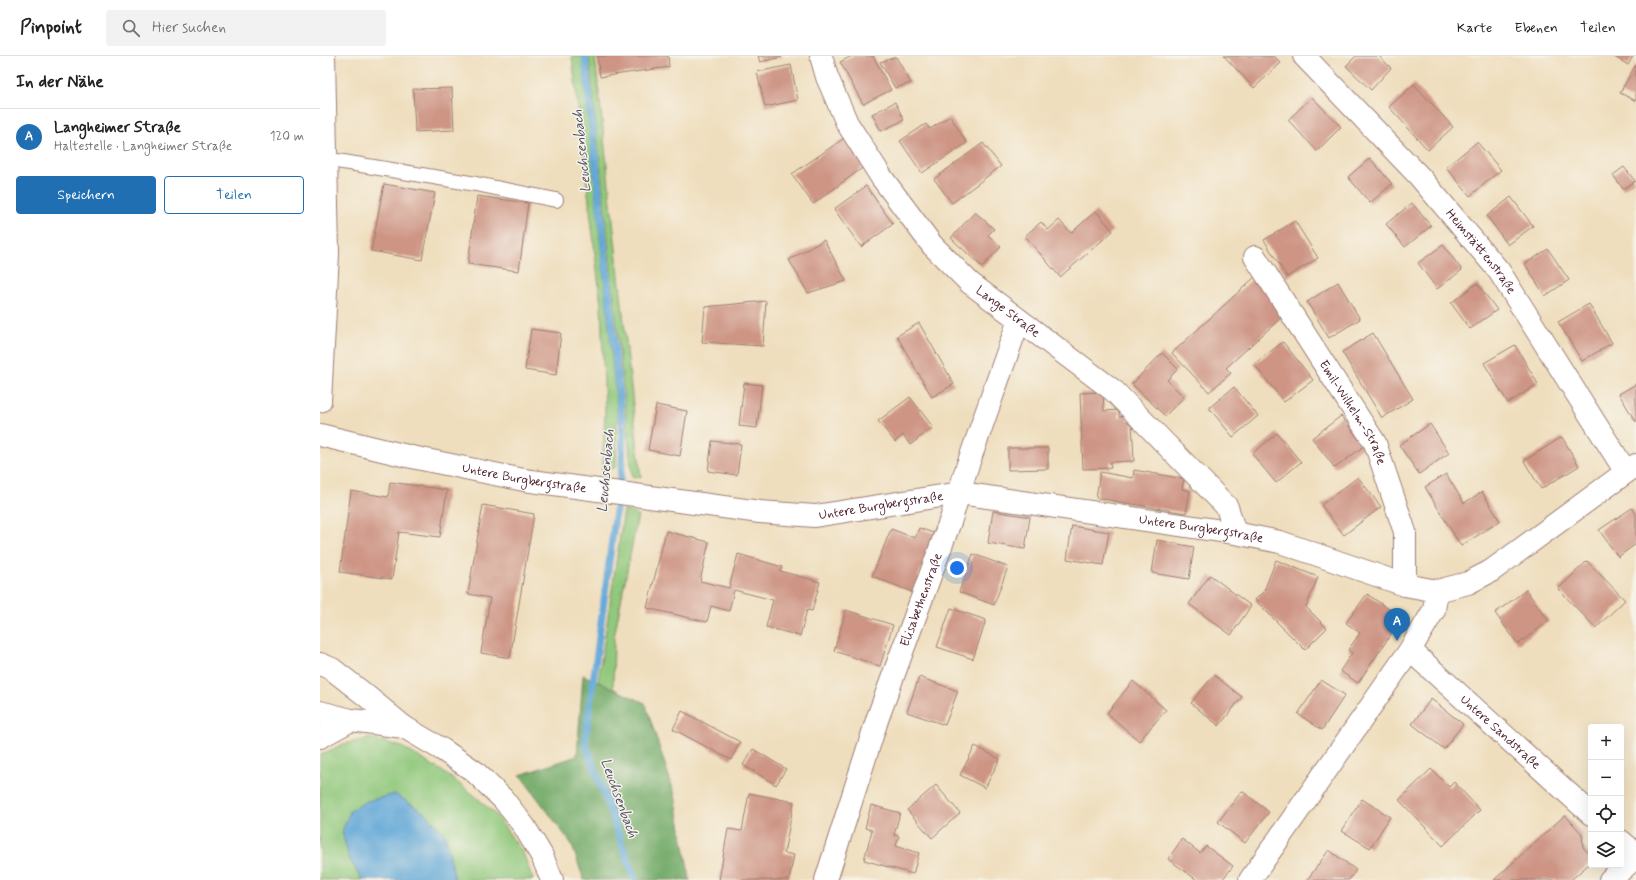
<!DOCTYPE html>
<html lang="de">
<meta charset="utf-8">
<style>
:root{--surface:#fff;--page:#f2f2f2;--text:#222;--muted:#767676;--line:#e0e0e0;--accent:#1f6fb2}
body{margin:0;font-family:Mynerve,sans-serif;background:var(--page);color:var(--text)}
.controls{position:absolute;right:12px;bottom:12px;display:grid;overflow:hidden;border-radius:4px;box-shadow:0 4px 16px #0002}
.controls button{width:36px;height:36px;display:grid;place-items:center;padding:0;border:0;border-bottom:1px solid var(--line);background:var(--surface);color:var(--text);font:20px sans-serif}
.you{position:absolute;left:637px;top:512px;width:14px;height:14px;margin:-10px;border:3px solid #fff;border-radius:50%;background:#1a73e8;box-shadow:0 0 0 6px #1a73e833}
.badge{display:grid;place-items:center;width:26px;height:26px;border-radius:50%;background:var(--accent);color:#fff;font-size:13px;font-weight:700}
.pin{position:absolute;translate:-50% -33px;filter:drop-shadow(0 1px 2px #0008)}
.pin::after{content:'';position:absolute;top:21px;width:14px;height:12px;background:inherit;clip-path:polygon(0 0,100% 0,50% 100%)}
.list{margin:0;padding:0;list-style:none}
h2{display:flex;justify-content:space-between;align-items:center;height:52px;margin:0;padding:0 16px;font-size:17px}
h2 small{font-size:13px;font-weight:400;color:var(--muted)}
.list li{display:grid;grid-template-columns:26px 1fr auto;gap:12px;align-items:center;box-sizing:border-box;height:56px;padding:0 16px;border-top:1px solid var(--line)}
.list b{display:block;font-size:15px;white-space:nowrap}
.list p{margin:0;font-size:13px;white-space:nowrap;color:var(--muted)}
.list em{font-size:13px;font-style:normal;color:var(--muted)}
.actions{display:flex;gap:8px;padding:12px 16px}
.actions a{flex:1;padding:9px 0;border:1px solid var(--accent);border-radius:4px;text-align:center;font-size:14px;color:var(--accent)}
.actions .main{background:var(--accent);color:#fff}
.icon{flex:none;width:22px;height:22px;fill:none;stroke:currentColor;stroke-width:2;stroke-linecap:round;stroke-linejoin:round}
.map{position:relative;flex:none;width:1316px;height:824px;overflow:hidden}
header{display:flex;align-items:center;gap:24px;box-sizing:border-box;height:56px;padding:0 20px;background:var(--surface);border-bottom:1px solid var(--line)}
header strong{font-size:19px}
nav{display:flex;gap:22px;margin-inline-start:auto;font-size:14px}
.search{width:280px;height:36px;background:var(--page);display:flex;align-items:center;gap:10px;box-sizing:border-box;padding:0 14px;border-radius:4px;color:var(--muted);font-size:15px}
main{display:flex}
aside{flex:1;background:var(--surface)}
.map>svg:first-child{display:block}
.green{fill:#90c87b;stroke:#6d7453}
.forest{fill:#74ac6b;stroke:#5f664b}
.water{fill:#62a8d8;stroke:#566482}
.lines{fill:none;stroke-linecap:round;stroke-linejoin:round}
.stream{stroke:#62a8d8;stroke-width:7}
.building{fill:#ce9585}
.service-casing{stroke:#9c7e74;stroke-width:16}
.minor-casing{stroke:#9c7e74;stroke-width:24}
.tertiary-casing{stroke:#9c7e74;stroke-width:24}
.trunk-casing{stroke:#9c7e74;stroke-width:24}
.service{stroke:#fff;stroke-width:14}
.minor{stroke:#fff;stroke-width:22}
.tertiary{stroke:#fff;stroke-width:22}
.trunk{stroke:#fff;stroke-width:22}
.labels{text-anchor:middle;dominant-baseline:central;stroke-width:3;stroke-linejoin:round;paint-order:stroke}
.street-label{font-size:13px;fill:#4a1f2b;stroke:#f7f3e8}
.water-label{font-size:14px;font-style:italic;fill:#524f68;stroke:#f7f3e8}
</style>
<header>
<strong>Pinpoint</strong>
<div class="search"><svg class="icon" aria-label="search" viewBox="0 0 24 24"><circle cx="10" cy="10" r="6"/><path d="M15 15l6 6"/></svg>Hier suchen</div>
<nav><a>Karte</a><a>Ebenen</a><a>Teilen</a></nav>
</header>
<main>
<aside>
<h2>In der Nähe<small></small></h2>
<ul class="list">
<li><span class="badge">A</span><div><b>Langheimer Straße</b><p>Haltestelle · Langheimer Straße</p></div><em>120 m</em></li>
</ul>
<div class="actions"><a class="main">Speichern</a><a>Teilen</a></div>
</aside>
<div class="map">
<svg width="1316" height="824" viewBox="0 0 1316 824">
<rect width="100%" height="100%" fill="#f7f3e8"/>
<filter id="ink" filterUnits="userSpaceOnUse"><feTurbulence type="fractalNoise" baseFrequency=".025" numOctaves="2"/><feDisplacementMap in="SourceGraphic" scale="8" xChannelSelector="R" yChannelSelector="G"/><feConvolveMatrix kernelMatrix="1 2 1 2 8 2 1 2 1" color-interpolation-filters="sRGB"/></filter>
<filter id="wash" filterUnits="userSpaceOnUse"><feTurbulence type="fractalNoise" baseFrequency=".012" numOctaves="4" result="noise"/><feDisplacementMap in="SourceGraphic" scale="16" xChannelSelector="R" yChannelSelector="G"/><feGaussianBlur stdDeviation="0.9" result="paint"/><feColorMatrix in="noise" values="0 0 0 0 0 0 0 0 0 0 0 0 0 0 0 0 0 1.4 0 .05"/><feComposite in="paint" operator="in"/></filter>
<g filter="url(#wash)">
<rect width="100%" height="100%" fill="#efdebd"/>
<g class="green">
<polygon points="252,0 262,0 297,354 296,411 282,416 285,355 281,249"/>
<polygon points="269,0 275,0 321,422 312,420"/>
<polygon points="304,454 318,459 294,581 293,633 278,626"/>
<polygon points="52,682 82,691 122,715 154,739 176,759 203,797 213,824 135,824 125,778 29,802 42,824 0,824 0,699 23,688"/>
</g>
<polygon class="forest" points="263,619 325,647 355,739 370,824 264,824 251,787 200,719 257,700"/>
<polygon class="water" points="75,738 105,757 125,778 135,824 42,824 29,802 22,776 30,755 47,745"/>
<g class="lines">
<polyline class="stream" points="265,0 303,377 302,409 265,686 315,824"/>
</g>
<g id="blocks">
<g class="building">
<polygon points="277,0 348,0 349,11 280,21"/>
<polygon points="438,0 462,0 462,1 440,6"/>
<polygon points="532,0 553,0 571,34 543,48 520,6"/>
<polygon points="904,0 954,0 961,7 934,32"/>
<polygon points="1036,0 1059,0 1071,12 1051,34 1026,10"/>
<polygon points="1293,0 1313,0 1308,9"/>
<polygon points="576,1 591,27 575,32 560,6"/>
<polygon points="1316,8 1316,45 1300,37"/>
<polygon points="471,9 478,44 445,51 437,16"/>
<polygon points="1094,28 1133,71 1108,94 1069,51"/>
<polygon points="132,32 134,74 95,76 93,33"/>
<polygon points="992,41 1021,71 997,95 968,64"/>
<polygon points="575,46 584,64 561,75 552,58"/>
<polygon points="630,60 647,87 602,117 580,85 606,68 610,73"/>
<polygon points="526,81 545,110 493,148 472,118"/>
<polygon points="1157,86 1181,114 1150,140 1126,111"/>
<polygon points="663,87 681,110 632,147 614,123"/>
<polygon points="1050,102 1072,128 1050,147 1028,121"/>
<polygon points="1304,111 1315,125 1303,133 1293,119"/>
<polygon points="64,128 115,137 102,204 51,195"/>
<polygon points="546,130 573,168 541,191 514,153"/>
<polygon points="157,140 208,147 199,215 148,208"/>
<polygon points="1191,141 1213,170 1188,189 1167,160"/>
<polygon points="1092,147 1111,170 1085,191 1066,168"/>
<polygon points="776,155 793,175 740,221 705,180 721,166 728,174 739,164 751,177"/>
<polygon points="655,156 674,173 668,179 681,191 662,211 631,182"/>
<polygon points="975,165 998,202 967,221 944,184"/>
<polygon points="504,184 526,225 488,237 469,204"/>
<polygon points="1123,189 1142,214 1117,233 1098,207"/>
<polygon points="1228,193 1249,224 1225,240 1205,208"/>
<polygon points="937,219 964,259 906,312 911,317 889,336 852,297"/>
<polygon points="1018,226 1040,263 1009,282 987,246"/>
<polygon points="1157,227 1177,254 1150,273 1131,247"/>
<polygon points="446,245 443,290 382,286 385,251"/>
<polygon points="1269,248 1292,287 1262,305 1238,266"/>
<polygon points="599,267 634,328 612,341 577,280"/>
<polygon points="211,273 241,277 236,319 205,314"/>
<polygon points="1053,277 1093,343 1062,362 1022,296"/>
<polygon points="963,286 993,324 964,346 934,308"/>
<polygon points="1195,289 1218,328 1188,347 1164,307"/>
<polygon points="842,297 858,313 847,324 864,341 845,360 812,328"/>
<polygon points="424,327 442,329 437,372 419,370"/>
<polygon points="1316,328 1316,366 1299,338"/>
<polygon points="914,331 938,360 913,381 889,352"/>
<polygon points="783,336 784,355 799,354 799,361 807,360 808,365 812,365 814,405 790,406 791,412 763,413 760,337"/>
<polygon points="590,341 613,371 590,389 583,379 575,386 558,365"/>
<polygon points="336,349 367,355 360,400 328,394"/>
<polygon points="1021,360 1044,390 1015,412 992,382"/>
<polygon points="1110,368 1129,397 1099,418 1079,389"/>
<polygon points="957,377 981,406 956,427 932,398"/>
<polygon points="1242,381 1259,410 1221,433 1204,405"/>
<polygon points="392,385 421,388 417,419 388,415"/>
<polygon points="688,392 728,392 728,413 688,414"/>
<polygon points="814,414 864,423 862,433 870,435 866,457 776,442 780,416 813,422"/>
<polygon points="1126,418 1144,447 1162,436 1180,465 1141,490 1105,431"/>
<polygon points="1038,421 1061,451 1024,479 1001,449"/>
<polygon points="70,426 127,434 120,481 79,476 72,523 20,516 31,435 68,441"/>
<polygon points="163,449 214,458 190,602 161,597 170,542 148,538"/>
<polygon points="1312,452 1316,458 1316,488 1298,501 1279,474"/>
<polygon points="673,455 710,461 705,493 668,487"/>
<polygon points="752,470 789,476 783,509 747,503"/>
<polygon points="599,472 616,478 592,536 552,520 571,473 595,482"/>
<polygon points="346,475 389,486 380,525 409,532 418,498 462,511 460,515 500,526 492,555 487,554 480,580 446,571 453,544 414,534 409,555 391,550 387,566 327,552"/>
<polygon points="837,484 874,491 869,523 832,517"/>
<polygon points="653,498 688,511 674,549 639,536"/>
<polygon points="956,504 998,521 986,551 1007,572 985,594 935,544 944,535"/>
<polygon points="1267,505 1305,544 1276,572 1238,533"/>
<polygon points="890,519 931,550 911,579 869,548"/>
<polygon points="1206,534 1229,565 1198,588 1175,557"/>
<polygon points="1047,538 1082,562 1038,627 1020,615 1032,597 1028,594 1040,577 1026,567"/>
<polygon points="631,552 666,564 653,603 617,591"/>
<polygon points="526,554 573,569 560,610 514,595"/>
<polygon points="894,619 922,641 899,670 871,647"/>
<polygon points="599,621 638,635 625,669 587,656"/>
<polygon points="1001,624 1025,639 1002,674 978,658"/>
<polygon points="813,625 846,654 819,685 787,657"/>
<polygon points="1111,643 1143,668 1124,693 1092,668"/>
<polygon points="362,655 420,686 411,704 353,673"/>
<polygon points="655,690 680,703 665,732 640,719"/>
<polygon points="433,693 466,713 456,729 423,709"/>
<polygon points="1111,713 1129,731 1134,726 1160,754 1123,790 1079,744"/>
<polygon points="616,729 640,757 612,782 587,754"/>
<polygon points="922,735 949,756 925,787 898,766"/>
<polygon points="429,737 474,746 464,797 474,799 469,824 399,824 408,773 422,775"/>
<polygon points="1042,743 1070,761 1050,792 1022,775"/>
<polygon points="551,749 580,757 574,779 579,780 576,790 599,797 593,818 544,804 552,774 545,772"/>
<polygon points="1245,759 1262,778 1263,791 1271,800 1271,806 1251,824 1174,824"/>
<polygon points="862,783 880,797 886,790 913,810 902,824 877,824 848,803"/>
<polygon points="1009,794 1036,814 1029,824 987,824"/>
</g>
</g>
</g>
<g filter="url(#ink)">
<use href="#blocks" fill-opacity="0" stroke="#9c7e74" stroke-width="1"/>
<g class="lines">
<defs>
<polyline id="service" points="5,103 156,128 236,144"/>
<g id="minor">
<path id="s1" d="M501,0L507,21L527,67L562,122L612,189L650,227L794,335L907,451L915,477"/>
<path id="s2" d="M984,0L1099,120L1179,215L1306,416"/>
<path id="s3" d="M935,201L1055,387L1085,476V529"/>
<path id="s4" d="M0,379L87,400L204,424L440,456L495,460L640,437L915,477L960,486L1085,529L1117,535L1148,527L1171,515L1316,409"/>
<path id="s5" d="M1090,594L1271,758"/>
<polyline points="1301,785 1316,798"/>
<path id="s6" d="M506,824L558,661L631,463L646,414L699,264"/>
<polyline points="930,824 1090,594 1114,554 1117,535"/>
<polyline points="1290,824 1316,801"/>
</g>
<polyline id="tertiary" points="0,345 8,198 4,0"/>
<g id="trunk">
<polyline points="0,608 12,613 44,638 84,671 123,694 154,715 183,743 204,770 222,800 232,824"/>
<polyline points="0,656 31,664 84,671"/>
<polyline points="0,681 31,664"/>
</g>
</defs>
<use href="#service" class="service-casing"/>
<use href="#minor" class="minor-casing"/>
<use href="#tertiary" class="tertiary-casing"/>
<use href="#trunk" class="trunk-casing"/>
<use href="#service" class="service"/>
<use href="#minor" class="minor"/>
<use href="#tertiary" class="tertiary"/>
<use href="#trunk" class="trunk"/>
</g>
</g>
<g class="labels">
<g class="street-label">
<text stroke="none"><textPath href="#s2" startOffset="264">Heimstättenstraße</textPath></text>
<text stroke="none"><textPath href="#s1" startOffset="322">Lange Straße</textPath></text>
<text stroke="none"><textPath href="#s3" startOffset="184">Emil-Wilhelm-Straße</textPath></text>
<text stroke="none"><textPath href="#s4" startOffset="209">Untere Burgbergstraße</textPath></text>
<text stroke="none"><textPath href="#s4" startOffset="569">Untere Burgbergstraße</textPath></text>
<text stroke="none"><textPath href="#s4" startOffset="893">Untere Burgbergstraße</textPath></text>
<text stroke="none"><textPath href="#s6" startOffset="296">Elisabethenstraße</textPath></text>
<text stroke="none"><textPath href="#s5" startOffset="122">Untere Sandstraße</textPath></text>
</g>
<g class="water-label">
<text transform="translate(262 95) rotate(-96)">Leuchsenbach</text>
<text transform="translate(286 415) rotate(-85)">Leuchsenbach</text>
<text transform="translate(299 742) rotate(70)">Leuchsenbach</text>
</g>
</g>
</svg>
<div class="controls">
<button>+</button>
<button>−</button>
<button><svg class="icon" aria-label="locate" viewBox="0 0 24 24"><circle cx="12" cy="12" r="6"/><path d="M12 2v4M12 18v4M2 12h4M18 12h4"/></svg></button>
<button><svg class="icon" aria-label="layers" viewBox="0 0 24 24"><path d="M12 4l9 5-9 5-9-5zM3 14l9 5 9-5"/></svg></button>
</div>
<div class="you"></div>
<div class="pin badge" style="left:1077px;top:585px">A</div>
</div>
</main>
